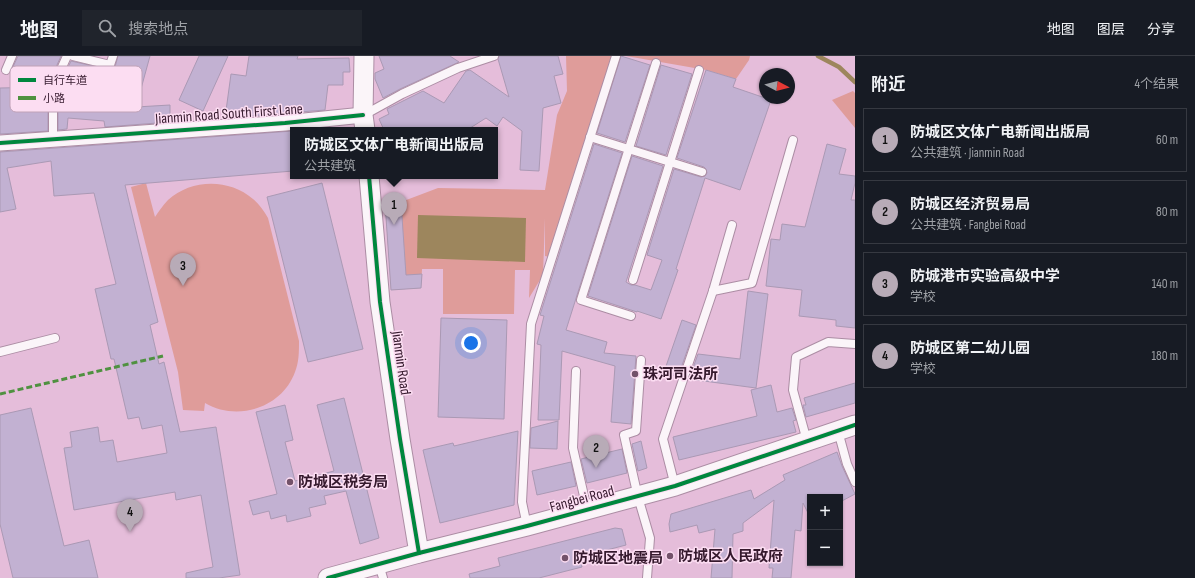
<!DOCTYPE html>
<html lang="zh">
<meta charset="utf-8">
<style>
:root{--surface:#171b24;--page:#20242c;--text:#f1f3f6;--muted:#9ea1a6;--line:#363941;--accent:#b8abb7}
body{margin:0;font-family:"Sofia Sans Condensed","Noto Sans SC",sans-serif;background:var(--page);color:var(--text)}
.controls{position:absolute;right:12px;bottom:12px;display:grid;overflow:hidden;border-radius:0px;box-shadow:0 1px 3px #0004}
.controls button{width:36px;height:36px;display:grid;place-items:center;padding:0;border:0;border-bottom:1px solid var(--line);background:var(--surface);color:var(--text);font:20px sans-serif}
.compass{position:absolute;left:759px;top:12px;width:36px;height:36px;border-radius:50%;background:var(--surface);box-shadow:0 1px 3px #0004;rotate:97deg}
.you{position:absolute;left:471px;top:287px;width:14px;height:14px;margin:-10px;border:3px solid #fff;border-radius:50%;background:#1a73e8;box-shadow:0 0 0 6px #1a73e833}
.badge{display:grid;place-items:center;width:26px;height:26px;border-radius:50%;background:var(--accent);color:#111;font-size:13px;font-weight:700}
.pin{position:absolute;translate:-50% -33px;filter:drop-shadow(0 1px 2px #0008)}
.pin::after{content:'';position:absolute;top:21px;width:14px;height:12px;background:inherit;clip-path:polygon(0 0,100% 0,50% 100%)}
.popup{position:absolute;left:290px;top:71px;width:208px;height:52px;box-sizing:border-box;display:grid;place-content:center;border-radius:0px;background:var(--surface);filter:drop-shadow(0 1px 3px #0005);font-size:13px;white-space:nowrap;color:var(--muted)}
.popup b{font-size:15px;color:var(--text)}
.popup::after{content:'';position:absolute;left:50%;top:100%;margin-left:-8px;border:8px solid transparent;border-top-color:var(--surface)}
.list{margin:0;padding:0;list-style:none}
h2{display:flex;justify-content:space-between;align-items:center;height:52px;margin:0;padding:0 16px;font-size:17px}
h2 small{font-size:13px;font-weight:400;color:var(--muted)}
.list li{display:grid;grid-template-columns:26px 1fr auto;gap:12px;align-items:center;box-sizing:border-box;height:64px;margin:0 8px 8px;padding:0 8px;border:1px solid var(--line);border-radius:0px}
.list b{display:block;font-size:15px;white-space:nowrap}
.list p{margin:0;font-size:13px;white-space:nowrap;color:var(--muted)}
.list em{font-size:13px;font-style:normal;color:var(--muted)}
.icon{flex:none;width:22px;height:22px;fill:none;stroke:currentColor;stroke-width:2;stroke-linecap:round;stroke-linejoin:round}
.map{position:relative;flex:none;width:855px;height:522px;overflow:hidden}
header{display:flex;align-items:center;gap:24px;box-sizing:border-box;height:56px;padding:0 20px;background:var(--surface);border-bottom:1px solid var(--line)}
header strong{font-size:19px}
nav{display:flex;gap:22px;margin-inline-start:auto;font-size:14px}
.search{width:280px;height:36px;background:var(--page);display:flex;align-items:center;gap:10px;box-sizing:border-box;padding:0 14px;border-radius:0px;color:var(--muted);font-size:15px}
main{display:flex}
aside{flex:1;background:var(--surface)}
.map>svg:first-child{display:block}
.green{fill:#df9c9a}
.water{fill:#9d865d}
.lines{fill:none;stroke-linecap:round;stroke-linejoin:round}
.stream{stroke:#9d865d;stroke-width:4.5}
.building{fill:#c2b1d2;stroke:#aa99b4}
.service-casing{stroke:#ac8da4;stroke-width:10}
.minor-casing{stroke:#ac8da4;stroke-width:17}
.tertiary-casing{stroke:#ac8da4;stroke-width:21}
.service{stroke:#fbf5f9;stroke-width:8}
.minor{stroke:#fbf5f9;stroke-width:15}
.tertiary{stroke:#fbf5f9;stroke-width:19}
.quiet{stroke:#4f9140;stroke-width:3;stroke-dasharray:6 3;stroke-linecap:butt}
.cycleway-casing{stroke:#fcddf2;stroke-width:6}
.cycleway{stroke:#00873e;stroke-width:4}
.poi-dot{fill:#73526a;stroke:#fcddf2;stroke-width:1.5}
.labels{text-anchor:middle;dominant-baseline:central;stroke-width:3;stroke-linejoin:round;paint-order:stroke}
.street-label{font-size:15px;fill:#35192d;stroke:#fcddf2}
.poi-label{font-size:15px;font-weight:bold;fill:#35192d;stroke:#fcddf2;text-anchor:start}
.key{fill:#fcddf2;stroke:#c0a2b7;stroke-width:1}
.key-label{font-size:11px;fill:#35192d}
</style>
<header>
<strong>地图</strong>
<div class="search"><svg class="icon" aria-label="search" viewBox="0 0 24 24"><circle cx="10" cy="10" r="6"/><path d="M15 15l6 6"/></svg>搜索地点</div>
<nav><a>地图</a><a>图层</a><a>分享</a></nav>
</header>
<main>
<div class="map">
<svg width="855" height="522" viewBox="0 0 855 522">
<rect width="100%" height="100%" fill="#e5bdda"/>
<g class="green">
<polygon points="566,0 613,0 549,201 545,200 545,162 543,219 529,242 530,214 515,214 514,258 443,258 443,213 422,213 421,232 391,234 385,147 401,146 438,132 545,134 557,59 567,35"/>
<polygon points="626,0 750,0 749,4 736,23 706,14"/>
<polygon points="853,35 855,37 855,72 832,44"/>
<path d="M146,127L155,161C159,155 163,149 168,144C191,123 229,122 253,143C259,148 264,155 268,162L299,285C299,296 299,306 295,316C282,352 237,366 205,347L204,355L183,354L178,316L131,131Z"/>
</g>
<polygon class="water" points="418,159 526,162 525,206 417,202"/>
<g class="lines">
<polyline class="stream" points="818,0 839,11 855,26"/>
</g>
<g class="building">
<polygon points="18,0 61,0 48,29 12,13"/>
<polygon points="118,0 150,0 136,51 170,49 170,66 105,71 104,65 68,62 67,73 58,74 58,32 71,5 111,14 115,11"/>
<polygon points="199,0 228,0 203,55 179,44"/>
<polygon points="249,0 298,0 297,3 349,2 350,16 343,16 343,29 328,29 325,54 225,62 231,18 246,20"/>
<polygon points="379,0 450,0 459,6 400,33 383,42 375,23 375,17 384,13"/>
<polygon points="499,0 558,0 563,18 554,20 561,47 543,52 539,115 520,114 522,75 503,61 497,70 486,62 467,74 384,74 379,63 389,58 387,53 423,35 444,47 466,15 470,14 509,41 498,3"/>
<polygon points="621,0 650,9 625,86 597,77"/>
<polygon points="661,9 692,18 666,99 636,90"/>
<polygon points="706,14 736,23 733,31 771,44 740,134 705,122 676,213 678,214 661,263 637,255 637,256 588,240 632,100 663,110 626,226 631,229 635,229 651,234 662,204 647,199 674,113 701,121 705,120 707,117 706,113 704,111 677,102"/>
<polygon points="48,31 48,75 0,78 0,32"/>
<polygon points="293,75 293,115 125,129 158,266 150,269 159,308 164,306 180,376 216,371 240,519 219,522 186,522 186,517 213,511 201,439 176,444 175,436 74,454 64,392 72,391 70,376 98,371 100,386 113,384 117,406 167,397 162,369 142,373 139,361 128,363 114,303 111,303 95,233 116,228 94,137 54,140 51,105 7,112 16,153 0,156 0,96"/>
<polygon points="594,88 622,97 566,274 607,286 604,297 636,300 631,368 611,366 615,310 562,295 559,364 538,364 541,289 537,288 544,260 540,259"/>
<polygon points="827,88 846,93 839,118 855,120 855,127 851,144 855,144 855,272 836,270 836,264 799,260 802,234 766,230 771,183 780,184 782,168 805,171"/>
<polygon points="322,127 363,293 308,306 267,141"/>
<polygon points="401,146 406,219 422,218 421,232 391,234 385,147"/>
<polygon points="748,235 768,238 756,332 689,323 698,298 740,303"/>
<polygon points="441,262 507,264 504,363 438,361"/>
<polygon points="682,264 696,269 678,321 664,316"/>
<polygon points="855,327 855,347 806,361 803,349 806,349 804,342"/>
<polygon points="771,329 777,356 792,352 796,364 793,365 796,376 679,404 673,381 757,360 751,334"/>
<polygon points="344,342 379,482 360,488 346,435 324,440 326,448 309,452 311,460 287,466 286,459 271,463 269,455 253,459 249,445 277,438 256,356 285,349 293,384 285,386 295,425 334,415 317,349"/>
<polygon points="31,352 64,490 89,484 98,522 13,522 0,468 0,359"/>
<polygon points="558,365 557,393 530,392 531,372"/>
<polygon points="518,375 514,449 440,467 423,394 453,387 454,390"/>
<polygon points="641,385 647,412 638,415 632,388"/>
<polygon points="622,393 627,417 587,427 581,403"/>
<polygon points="837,396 842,410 855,438 840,446 840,441 810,441 810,461 803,447 801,475 795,474 791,522 772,522 773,512 769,512 774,444 743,467 743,475 733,478 732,522 711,522 715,473 699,477 697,469 670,476 669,468 671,458 751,434 754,443 785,424 783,419"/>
<polygon points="571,406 576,430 537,439 532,415"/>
<polygon points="615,472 622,473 626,489 580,501 582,511 539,522 470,522 469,518 500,510 498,502"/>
</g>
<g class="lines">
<defs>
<g id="service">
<polyline points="73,0 110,9 113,0"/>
<polyline points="6,14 12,0"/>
<polyline points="364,59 402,38 458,12 494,0"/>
<polyline points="590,81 702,116"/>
<polyline points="53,83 53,31 67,0"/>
<polyline points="633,224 699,14"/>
<polyline points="713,235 752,227 793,84"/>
<polyline points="631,260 581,244 656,7"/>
<polyline points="0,296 55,282"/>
<polyline points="641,304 636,375 624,379 638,441 650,482 647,522"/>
<polyline points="576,315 573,392 587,453"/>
<polyline points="838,375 847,408 855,426"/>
<polyline points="807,385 793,334 796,301 828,286 855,288"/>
<polyline points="675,430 663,383 713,235 732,169"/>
<polyline points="527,470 522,446 531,268 616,0"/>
<polyline points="379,508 383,522"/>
</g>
<polyline id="minor" points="0,87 285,67 363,59"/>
<g id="tertiary">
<polyline points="364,0 363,59 365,74"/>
<polyline points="369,120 380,246 400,383 419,497"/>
<polyline points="328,522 419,497 527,470 675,430 855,369"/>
</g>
</defs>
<use href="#service" class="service-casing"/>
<use href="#minor" class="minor-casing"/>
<use href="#tertiary" class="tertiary-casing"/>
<use href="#service" class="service"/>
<use href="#minor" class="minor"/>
<use href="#tertiary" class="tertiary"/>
<polyline class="quiet" points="0,338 163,300"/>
<defs>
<g id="cycleway">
<polyline points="0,87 285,67 363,59"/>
<polyline points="369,120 380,246 400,383 419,497"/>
<polyline points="328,522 419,497 527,470 675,430 855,369"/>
</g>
</defs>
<use href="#cycleway" class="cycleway-casing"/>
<use href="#cycleway" class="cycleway"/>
</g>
<g class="poi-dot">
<circle cx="635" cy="318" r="4"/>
<circle cx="290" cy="426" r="4"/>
<circle cx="670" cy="500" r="4"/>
<circle cx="565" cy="502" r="4"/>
</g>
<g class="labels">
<g class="street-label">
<text transform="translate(229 58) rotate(-4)">Jianmin Road South First Lane</text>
<text transform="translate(401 307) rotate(82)">Jianmin Road</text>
<text transform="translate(582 443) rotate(-15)">Fangbei Road</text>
</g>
<g class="poi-label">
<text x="643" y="318">珠河司法所</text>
<text x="298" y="426">防城区税务局</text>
<text x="678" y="500">防城区人民政府</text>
<text x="573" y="502">防城区地震局</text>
</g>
</g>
<rect x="10" y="10" width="132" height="46" rx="6" class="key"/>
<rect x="18" y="22" width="18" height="4" fill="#00873e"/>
<rect x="18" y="40" width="18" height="4" fill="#4f9140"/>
<g class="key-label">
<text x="43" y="28">自行车道</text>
<text x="43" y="46">小路</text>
</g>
</svg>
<div class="controls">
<button>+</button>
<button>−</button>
</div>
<svg class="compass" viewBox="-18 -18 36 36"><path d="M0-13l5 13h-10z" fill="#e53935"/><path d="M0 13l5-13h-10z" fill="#9ea1a6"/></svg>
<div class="you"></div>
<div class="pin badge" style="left:394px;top:169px">1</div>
<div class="popup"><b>防城区文体广电新闻出版局</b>公共建筑</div>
<div class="pin badge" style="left:596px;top:412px">2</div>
<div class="pin badge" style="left:183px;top:230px">3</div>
<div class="pin badge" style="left:130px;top:476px">4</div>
</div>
<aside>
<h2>附近<small>4个结果</small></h2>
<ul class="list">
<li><span class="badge">1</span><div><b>防城区文体广电新闻出版局</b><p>公共建筑 · Jianmin Road</p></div><em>60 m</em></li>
<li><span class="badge">2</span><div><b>防城区经济贸易局</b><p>公共建筑 · Fangbei Road</p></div><em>80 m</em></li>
<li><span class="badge">3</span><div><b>防城港市实验高级中学</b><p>学校</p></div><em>140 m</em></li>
<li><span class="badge">4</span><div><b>防城区第二幼儿园</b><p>学校</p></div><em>180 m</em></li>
</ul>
</aside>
</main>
